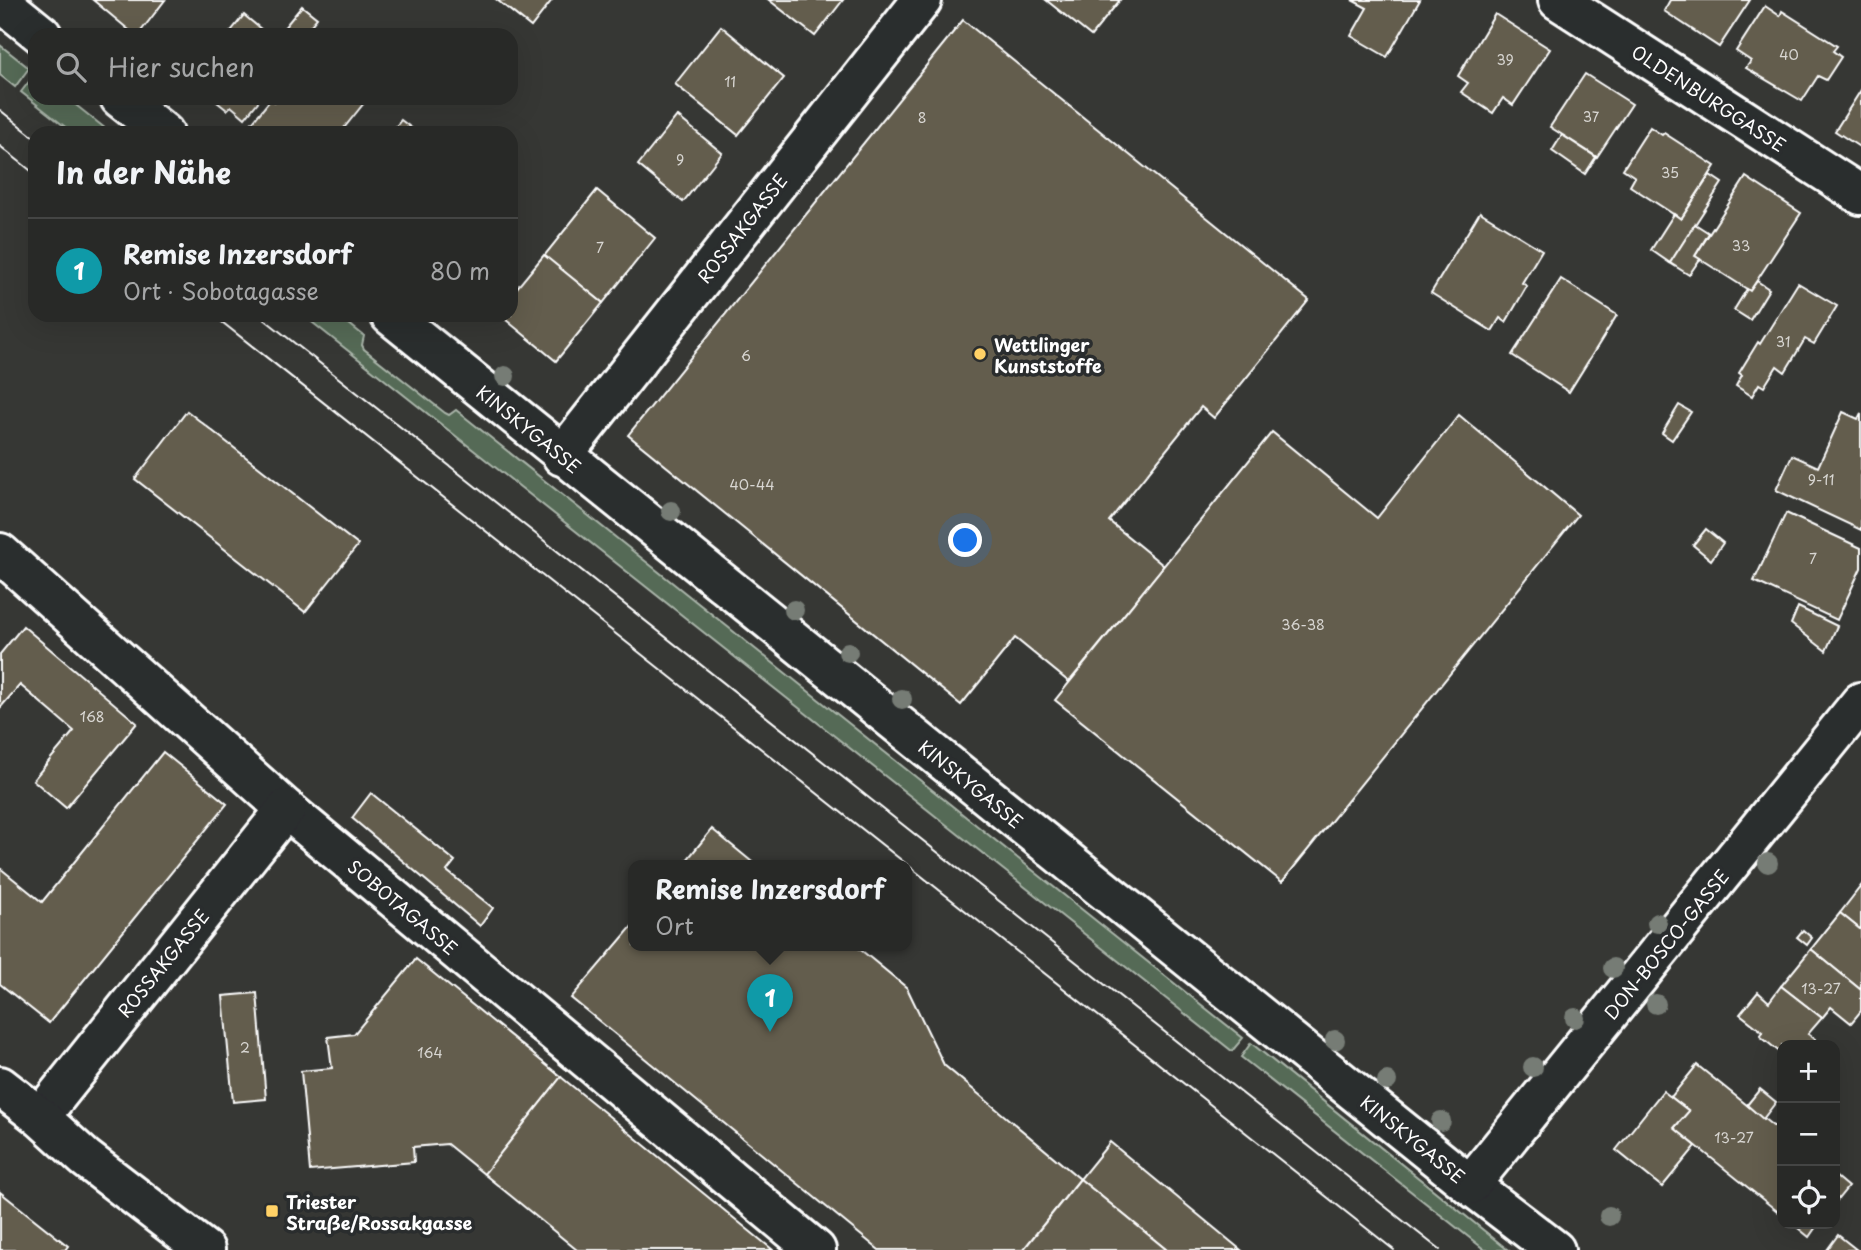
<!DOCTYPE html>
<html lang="de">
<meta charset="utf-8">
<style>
:root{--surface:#282927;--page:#30312f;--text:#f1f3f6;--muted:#a5a6a7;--line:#444544;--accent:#8bbbb9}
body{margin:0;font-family:"Playpen Sans",sans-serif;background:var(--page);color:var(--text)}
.controls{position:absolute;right:21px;bottom:21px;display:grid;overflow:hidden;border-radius:14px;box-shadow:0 7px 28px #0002}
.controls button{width:63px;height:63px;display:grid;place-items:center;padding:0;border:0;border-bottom:2px solid var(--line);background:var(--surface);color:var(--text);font:35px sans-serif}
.you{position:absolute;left:966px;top:541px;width:24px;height:24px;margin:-18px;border:5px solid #fff;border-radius:50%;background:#1a73e8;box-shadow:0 0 0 10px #1a73e833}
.badge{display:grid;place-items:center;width:46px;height:46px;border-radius:50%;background:var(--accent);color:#fff;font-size:23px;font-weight:700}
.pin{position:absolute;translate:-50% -58px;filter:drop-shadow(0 2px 4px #0008)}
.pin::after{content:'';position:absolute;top:37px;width:24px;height:21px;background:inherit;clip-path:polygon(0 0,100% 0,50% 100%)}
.popup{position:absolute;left:628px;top:860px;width:284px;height:91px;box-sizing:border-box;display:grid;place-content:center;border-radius:14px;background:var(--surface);filter:drop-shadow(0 2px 5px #0005);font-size:23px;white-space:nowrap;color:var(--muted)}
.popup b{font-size:26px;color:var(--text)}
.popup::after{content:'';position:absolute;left:50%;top:100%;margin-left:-14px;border:14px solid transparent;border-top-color:var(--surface)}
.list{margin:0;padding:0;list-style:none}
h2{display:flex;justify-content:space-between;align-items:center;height:91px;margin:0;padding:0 28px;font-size:30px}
h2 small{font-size:23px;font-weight:400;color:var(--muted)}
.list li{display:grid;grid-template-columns:46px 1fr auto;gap:21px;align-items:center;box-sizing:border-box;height:105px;padding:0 28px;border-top:2px solid var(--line)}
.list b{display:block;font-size:26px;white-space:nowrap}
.list p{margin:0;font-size:23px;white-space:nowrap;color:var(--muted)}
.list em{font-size:23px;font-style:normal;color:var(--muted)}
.icon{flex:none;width:38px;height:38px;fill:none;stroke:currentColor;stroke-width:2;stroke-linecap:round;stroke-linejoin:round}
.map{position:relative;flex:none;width:1861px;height:1250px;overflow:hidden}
.search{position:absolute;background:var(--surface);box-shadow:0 7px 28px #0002;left:28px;top:28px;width:490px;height:77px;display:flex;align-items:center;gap:18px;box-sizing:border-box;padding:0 24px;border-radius:21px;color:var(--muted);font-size:26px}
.panel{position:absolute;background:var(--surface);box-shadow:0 7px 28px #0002;left:28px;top:126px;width:490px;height:196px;border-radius:21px}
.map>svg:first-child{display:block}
.grass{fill:#556b56;stroke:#aab5aa;stroke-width:2}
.building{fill:#645d4d;stroke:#fff;stroke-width:2}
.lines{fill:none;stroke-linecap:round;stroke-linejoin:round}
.minor-casing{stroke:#fff;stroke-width:44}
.major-casing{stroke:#fff;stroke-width:44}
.minor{stroke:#2a2d2e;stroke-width:38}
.major{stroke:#2a2d2e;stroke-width:38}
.tram{stroke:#fff;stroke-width:2}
.tree{fill:#767c75}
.poi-dot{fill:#ffd166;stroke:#2a2d2e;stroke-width:2.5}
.labels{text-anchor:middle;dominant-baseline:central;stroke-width:7;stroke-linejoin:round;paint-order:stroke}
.number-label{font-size:14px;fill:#d8d6d2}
.street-label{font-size:18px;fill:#fff;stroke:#2a2d2e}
.poi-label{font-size:18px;font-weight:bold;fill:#fff;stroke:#2a2d2e;text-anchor:start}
</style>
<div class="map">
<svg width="1861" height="1250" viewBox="0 0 1861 1250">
<rect width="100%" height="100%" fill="#363734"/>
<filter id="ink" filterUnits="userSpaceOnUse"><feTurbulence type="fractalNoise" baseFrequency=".0143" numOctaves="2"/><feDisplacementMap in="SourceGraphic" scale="14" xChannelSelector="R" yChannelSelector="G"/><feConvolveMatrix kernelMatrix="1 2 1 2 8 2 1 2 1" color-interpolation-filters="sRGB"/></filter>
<g filter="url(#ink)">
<g class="grass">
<polygon points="0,45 29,68 15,87 0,75"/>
<polygon points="35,74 35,98 67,98 111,133 73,133 21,92"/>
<polygon points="303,315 338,315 364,336 362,345 364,349 445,413 449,415 456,410 1243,1038 1232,1051"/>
<polygon points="1251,1043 1508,1250 1485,1250 1241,1057"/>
</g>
<g class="building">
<polygon points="93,0 165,0 138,35 135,35"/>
<polygon points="497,0 552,0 531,27"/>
<polygon points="769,0 843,0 815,36"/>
<polygon points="1046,0 1120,0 1091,36"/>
<polygon points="1352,0 1420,0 1387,57 1351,36 1367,8"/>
<polygon points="1670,0 1750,0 1719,47 1664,11"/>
<polygon points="302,6 317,18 303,35 278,35"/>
<polygon points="1765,6 1780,16 1782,11 1837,46 1833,51 1841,57 1826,80 1818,76 1802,101 1746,68 1751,61 1736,51"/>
<polygon points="1495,14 1550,49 1513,105 1503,98 1493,113 1461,92 1468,83 1458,76"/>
<polygon points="244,15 268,35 228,35"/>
<polygon points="963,20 1309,300 1214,418 1201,407 1109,521 1164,566 1069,682 1015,638 961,705 628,435"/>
<polygon points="721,26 784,78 738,135 675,84"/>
<polygon points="1585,74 1632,104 1597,157 1550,127"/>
<polygon points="1861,90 1861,148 1835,131"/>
<polygon points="212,98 261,98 245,118 231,106 227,110"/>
<polygon points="277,98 368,98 340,133 256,133 250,125 271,99 275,102"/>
<polygon points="677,116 722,153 683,202 638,165"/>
<polygon points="401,120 418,133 391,133"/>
<polygon points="1650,127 1662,135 1664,133 1715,166 1681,219 1630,186 1635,177 1623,169"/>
<polygon points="1562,135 1596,157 1585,174 1552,151"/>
<polygon points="1710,175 1722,183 1670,263 1651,250 1674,214 1681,219"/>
<polygon points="1746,177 1801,213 1750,291 1695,256"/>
<polygon points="597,190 655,238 603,303 544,256"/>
<polygon points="1480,212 1542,250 1522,283 1527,286 1506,322 1500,318 1492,331 1431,293"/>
<polygon points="1695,224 1709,233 1695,256 1700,259 1689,275 1670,263"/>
<polygon points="544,255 603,303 556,361 500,315 511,315 511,295"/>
<polygon points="1561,279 1617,315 1569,392 1512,355"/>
<polygon points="1757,281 1769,289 1750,320 1734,310 1747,289 1750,291"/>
<polygon points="1798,283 1837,306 1814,344 1805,339 1785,372 1777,366 1764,387 1759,384 1752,396 1736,386 1742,375 1739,373 1758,342 1760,344"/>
<polygon points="1679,405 1691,412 1672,440 1662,433"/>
<polygon points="187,411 358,545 305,612 135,479"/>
<polygon points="1843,412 1858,419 1861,413 1861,530 1776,490 1792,455 1818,467"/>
<polygon points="1459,415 1578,515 1282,882 1055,700 1272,432 1377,518"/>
<polygon points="1786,513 1861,548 1861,568 1837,620 1754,581"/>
<polygon points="1706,529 1723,543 1711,560 1693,545"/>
<polygon points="1798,607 1837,626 1826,651 1791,624"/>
<polygon points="23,626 137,723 66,808 33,780 74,731 20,685 0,708 0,654"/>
<polygon points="163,752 227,804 49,1023 0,984 0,868 42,902"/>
<polygon points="371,793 455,861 447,871 493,908 480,926 352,818"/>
<polygon points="712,829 757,866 682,866"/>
<polygon points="1861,886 1861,930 1840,913"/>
<polygon points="1840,913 1861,930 1861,990 1811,949"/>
<polygon points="634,924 634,946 856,946 907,988 944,1065 1080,1179 1023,1250 879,1250 571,998"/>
<polygon points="1803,930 1812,938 1807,945 1797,937"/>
<polygon points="1811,949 1861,990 1861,1011 1851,1023 1831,1007 1822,1018 1781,986"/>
<polygon points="416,959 561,1077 484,1174 447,1144 413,1147 414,1162 310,1171 301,1071 332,1068 328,1037 354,1034"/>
<polygon points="1781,986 1822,1018 1808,1034 1815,1039 1814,1045 1782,1045 1782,1054 1760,1036 1763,1032 1740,1014 1758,992 1769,1002"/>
<polygon points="257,993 266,1099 233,1102 223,996"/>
<polygon points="1697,1065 1773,1126 1782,1126 1782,1215 1674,1128 1689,1111 1671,1097"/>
<polygon points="561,1077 773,1250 577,1250 484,1174"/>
<polygon points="1760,1089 1776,1102 1763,1119 1747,1105"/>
<polygon points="1663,1091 1689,1111 1674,1128 1696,1146 1662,1187 1616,1150"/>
<polygon points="1110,1142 1241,1250 1167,1250 1080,1179"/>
<polygon points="1835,1176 1848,1187 1835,1203"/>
<polygon points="1080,1179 1167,1250 1023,1250"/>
<polygon points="0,1192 68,1246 65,1250 0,1250"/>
<polygon points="1793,1224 1818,1224 1809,1237"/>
<polygon points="1838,1235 1857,1250 1827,1250"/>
</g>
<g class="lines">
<defs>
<g id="minor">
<polyline points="1558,0 1861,195"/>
<polyline points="0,1 42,35"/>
<polyline points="120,98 164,133"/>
<polyline points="390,315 1470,1185 1555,1250"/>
<polyline points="562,456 922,0"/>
<polyline points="0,553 286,809 816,1250"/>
<polyline points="40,1117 286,809"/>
<polyline points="1470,1185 1861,702"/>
</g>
<polyline id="major" points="0,1086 40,1117 85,1158 205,1250"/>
</defs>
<use href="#minor" class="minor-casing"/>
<use href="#major" class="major-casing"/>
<use href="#minor" class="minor"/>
<use href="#major" class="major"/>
<g class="tram">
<polyline points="0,110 35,138"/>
<polyline points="0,146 35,174"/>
<polyline points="213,315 1394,1250"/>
<polyline points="259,315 1440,1250"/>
</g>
</g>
<g class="tree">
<circle cx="505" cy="376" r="10"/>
<circle cx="671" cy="511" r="10"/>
<circle cx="794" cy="610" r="10"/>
<circle cx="848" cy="652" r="10"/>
<circle cx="902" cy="699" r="10"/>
<circle cx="1768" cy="863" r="10"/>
<circle cx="1657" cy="923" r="10"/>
<circle cx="1613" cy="968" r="10"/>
<circle cx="1656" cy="1004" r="10"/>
<circle cx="1575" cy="1018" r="10"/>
<circle cx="1335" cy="1040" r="10"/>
<circle cx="1533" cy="1067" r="10"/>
<circle cx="1387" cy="1081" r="10"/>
<circle cx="1441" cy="1121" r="10"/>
<circle cx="1609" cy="1216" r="10"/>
</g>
</g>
<g class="poi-dot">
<circle cx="980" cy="354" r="7"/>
<rect x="265" y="1204" width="14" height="14" rx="3.5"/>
</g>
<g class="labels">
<g class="number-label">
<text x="1789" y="54">40</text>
<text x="1505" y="59">39</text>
<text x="730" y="81">11</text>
<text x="1591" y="116">37</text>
<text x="922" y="117">8</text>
<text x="680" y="159">9</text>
<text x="1670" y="172">35</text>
<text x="1741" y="245">33</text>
<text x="600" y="247">7</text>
<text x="1783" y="341">31</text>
<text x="746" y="355">6</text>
<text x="1821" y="479">9-11</text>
<text x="752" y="484">40-44</text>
<text x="1813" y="558">7</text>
<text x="1303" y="624">36-38</text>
<text x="92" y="716">168</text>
<text x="1821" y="988">13-27</text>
<text x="245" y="1047">2</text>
<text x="430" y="1052">164</text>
<text x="1734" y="1137">13-27</text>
</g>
<g class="street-label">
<text transform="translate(1709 98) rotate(33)">OLDENBURGGASSE</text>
<text transform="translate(742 228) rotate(-52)">ROSSAKGASSE</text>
<text transform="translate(529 429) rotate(39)">KINSKYGASSE</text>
<text transform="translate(971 784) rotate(39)">KINSKYGASSE</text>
<text transform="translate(403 907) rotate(40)">SOBOTAGASSE</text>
<text transform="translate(1666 944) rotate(-51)">DON-BOSCO-GASSE</text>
<text transform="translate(163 963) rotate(-51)">ROSSAKGASSE</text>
<text transform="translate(1413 1139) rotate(39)">KINSKYGASSE</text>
</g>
<g class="poi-label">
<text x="994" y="344">Wettlinger<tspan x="994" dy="21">Kunststoffe</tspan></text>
<text x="286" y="1201">Triester<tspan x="286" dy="21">Straße/Rossakgasse</tspan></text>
</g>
</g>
</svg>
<div class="controls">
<button>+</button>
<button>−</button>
<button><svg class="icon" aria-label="locate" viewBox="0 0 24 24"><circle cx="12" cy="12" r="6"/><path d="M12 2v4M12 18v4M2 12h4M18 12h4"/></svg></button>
</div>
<div class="you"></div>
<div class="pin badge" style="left:770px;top:1032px;background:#0f9aa8">1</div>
<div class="popup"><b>Remise Inzersdorf</b>Ort</div>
<div class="search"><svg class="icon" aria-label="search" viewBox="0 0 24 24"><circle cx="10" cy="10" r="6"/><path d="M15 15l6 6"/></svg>Hier suchen</div>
<section class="panel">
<h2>In der Nähe<small></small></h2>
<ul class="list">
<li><span class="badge" style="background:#0f9aa8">1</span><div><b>Remise Inzersdorf</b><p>Ort · Sobotagasse</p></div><em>80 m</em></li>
</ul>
</section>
</div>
